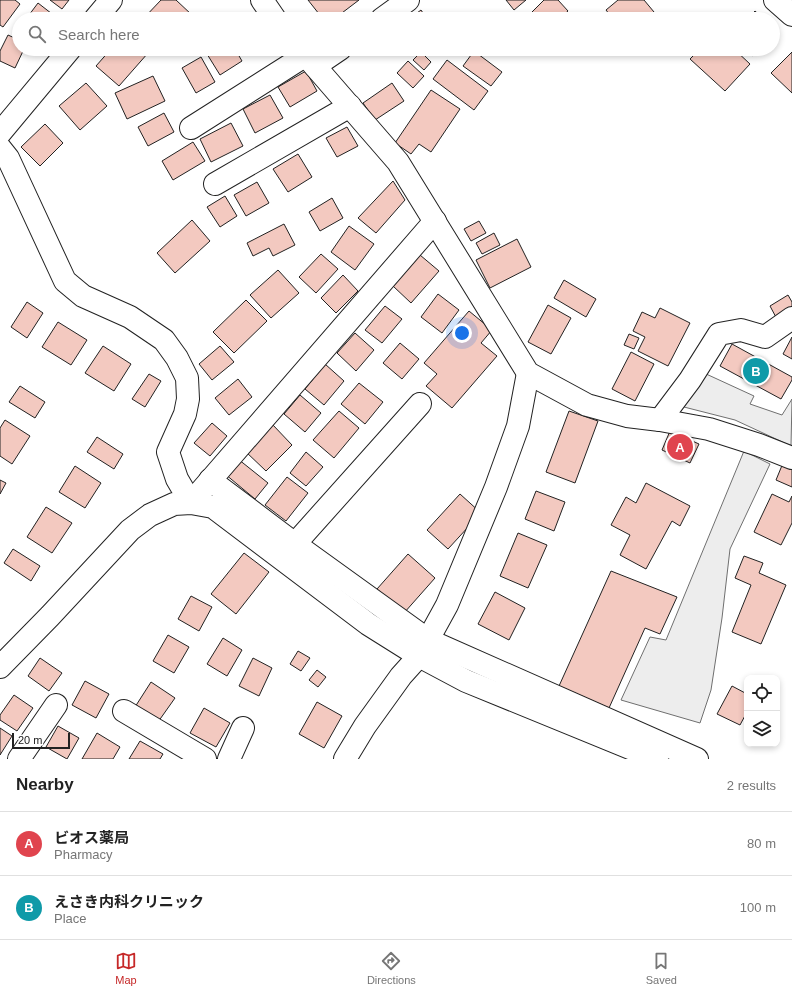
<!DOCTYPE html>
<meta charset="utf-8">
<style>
:root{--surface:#fff;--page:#f2f2f2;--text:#222;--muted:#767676;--line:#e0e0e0;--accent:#c62828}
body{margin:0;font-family:Arial,"Noto Sans JP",sans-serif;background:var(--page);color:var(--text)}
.controls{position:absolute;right:12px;bottom:12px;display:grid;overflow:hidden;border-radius:8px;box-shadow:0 2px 6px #0003}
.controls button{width:36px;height:36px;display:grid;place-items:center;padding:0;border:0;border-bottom:1px solid var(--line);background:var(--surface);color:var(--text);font:20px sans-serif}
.scale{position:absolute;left:12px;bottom:10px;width:58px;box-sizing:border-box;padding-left:4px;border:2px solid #222;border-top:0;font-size:11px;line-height:14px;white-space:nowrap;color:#222;-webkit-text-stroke:3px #fff;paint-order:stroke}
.you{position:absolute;left:462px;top:333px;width:14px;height:14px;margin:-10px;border:3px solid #fff;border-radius:50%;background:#1a73e8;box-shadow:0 0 0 6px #1a73e833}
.badge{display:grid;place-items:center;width:26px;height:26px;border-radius:50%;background:var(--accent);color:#fff;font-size:13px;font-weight:700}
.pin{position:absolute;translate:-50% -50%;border:2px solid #fff;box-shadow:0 1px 4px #0006}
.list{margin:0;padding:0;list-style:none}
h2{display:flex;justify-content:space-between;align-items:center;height:52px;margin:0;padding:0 16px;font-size:17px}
h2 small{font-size:13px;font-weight:400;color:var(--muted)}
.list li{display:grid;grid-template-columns:26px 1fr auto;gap:12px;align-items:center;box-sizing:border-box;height:64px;padding:0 16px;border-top:1px solid var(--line)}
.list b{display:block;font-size:15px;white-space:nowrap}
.list p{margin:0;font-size:13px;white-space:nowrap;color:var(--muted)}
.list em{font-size:13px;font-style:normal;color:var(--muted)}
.icon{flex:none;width:22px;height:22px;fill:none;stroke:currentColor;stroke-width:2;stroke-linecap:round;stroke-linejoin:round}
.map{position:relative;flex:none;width:792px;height:759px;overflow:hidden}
.search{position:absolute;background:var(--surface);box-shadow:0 2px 6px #0003;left:12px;right:12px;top:12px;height:44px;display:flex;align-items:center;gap:10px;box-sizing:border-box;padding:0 14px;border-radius:22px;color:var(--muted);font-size:15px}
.sheet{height:180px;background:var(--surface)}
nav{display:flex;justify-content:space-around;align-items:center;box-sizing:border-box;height:56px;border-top:1px solid var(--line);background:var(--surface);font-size:11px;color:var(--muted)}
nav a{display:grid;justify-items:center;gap:2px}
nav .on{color:var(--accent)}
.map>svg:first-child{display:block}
.parking{fill:#ededed;stroke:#6f6f6f}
.building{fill:#f3c9c0;stroke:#222}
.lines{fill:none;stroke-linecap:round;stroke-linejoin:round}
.minor-casing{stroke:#222;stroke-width:24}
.minor{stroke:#fff;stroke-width:22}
</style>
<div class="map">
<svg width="792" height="759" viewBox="0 0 792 759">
<rect width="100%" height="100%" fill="#fff"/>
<g class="parking">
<polygon points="704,373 754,396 750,404 782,415 792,399 791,446 735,420 684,407"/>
<polygon points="744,451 770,464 730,549 722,618 711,690 700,723 621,700 650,637 666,640"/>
</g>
<g class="building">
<polygon points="0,0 15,0 20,4 3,27 0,25"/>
<polygon points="50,0 69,0 62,9"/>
<polygon points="161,0 176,0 192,15 188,19 143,19"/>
<polygon points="308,0 359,0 334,19 323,19"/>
<polygon points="506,0 526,0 514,10"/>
<polygon points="544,0 558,0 568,11 559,19 530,19 528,16"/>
<polygon points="618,0 644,0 654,12 646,19 613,19 606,10"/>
<polygon points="38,3 56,17 55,19 26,19"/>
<polygon points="421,10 427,19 409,19"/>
<polygon points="755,11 764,19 747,19"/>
<polygon points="8,35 19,40 19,49 24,49 15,68 0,61 0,51"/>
<polygon points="111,49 144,49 148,53 119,86 96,66"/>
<polygon points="216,49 235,49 242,61 220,75 207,54"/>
<polygon points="700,49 734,49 750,64 725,91 690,59"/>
<polygon points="745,49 759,49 753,56"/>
<polygon points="474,51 502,72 491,86 463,66"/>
<polygon points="421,52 431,62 424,70 413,60"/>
<polygon points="792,52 792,93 771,73"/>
<polygon points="201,57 215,82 196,93 182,68"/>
<polygon points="447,60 488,91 474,110 433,79"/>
<polygon points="408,61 424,76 413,88 397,73"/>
<polygon points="306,71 317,91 290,107 278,87"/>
<polygon points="153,76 165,101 127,119 115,93"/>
<polygon points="86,83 107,106 80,130 59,106"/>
<polygon points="392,83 404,101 375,120 363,103"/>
<polygon points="431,90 460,109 431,152 419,144 411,154 395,143"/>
<polygon points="270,95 283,118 255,133 243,109"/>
<polygon points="164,113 174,132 148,146 138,127"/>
<polygon points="231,123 243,146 211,162 200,139"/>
<polygon points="45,124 63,143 40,166 21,147"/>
<polygon points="347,127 358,146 337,157 326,138"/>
<polygon points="193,142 205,161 173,180 162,161"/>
<polygon points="298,154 312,177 288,192 273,169"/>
<polygon points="393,181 405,200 376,233 358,218"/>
<polygon points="257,182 269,203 246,216 234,195"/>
<polygon points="225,196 237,216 220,227 207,207"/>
<polygon points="332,198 343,218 320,231 309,212"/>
<polygon points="192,220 210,241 175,273 157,253"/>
<polygon points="479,221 486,233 471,241 464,229"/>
<polygon points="284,224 295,245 273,256 269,248 253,256 247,243"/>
<polygon points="349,226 374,244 355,270 331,252"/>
<polygon points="494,233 500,245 482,254 476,243"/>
<polygon points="517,239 531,267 490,288 476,260"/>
<polygon points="321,254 338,269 316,293 299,277"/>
<polygon points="420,255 439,271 411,303 393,286"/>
<polygon points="278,270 299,293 271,318 250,295"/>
<polygon points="343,275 358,291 336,313 321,298"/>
<polygon points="564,280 596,299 586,317 554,298"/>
<polygon points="438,294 459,310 442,333 421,317"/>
<polygon points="788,295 792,302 792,312 778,321 770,306"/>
<polygon points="246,300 267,321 234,353 213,332"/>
<polygon points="27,302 43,313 27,338 11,327"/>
<polygon points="548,305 571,318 551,354 528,342"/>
<polygon points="385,306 402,319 382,343 365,330"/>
<polygon points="660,308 690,323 668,366 638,351 645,337 633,331 642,312 655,318"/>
<polygon points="469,311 492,330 481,343 497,356 452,408 426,386 437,374 424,363"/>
<polygon points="58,322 87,340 71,365 42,347"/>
<polygon points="355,333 374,350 356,371 337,353"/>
<polygon points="629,334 639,338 634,349 624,345"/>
<polygon points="792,337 792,359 783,354"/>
<polygon points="400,343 419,359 402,379 383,363"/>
<polygon points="732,344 792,377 792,380 781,399 720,366"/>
<polygon points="103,346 131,364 114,391 85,373"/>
<polygon points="220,346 234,362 212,380 199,364"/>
<polygon points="631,352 654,364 635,401 612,389"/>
<polygon points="325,364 344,381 324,405 305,389"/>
<polygon points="149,374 161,381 145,407 132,399"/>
<polygon points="238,379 252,397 229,415 215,398"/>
<polygon points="359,383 383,402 365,424 341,404"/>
<polygon points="20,386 45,402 35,418 9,402"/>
<polygon points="300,395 321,413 305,432 284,414"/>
<polygon points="339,411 359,428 334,458 313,440"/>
<polygon points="569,411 598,421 575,483 546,472"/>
<polygon points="5,420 30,436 12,464 0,456 0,428"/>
<polygon points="212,423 227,436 210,456 194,443"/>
<polygon points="272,424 292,445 266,471 245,451"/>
<polygon points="670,431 699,444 690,463 662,450"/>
<polygon points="97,437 123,454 114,469 87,452"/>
<polygon points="306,452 323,467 306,486 290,473"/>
<polygon points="238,459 268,483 255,499 225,474"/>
<polygon points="783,463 792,467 792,487 776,480"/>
<polygon points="75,466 101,483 85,508 59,492"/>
<polygon points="287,477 308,493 286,521 265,505"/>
<polygon points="0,480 6,483 0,494"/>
<polygon points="646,483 690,506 680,526 672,521 646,569 620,555 630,535 611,525 626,497 636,503"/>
<polygon points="536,491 565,502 554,531 525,519"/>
<polygon points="460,494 481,513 448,549 427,530"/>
<polygon points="772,494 789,502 792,496 792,523 781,545 754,532"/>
<polygon points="46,507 72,523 52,553 27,537"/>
<polygon points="518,533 547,545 528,588 500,576"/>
<polygon points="13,549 40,566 31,581 4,563"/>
<polygon points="244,553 269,572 236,614 211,594"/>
<polygon points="408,554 435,578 404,613 377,589"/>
<polygon points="744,556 763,563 759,573 786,585 761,644 732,632 751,585 735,578"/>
<polygon points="611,571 677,597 660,634 645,628 609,708 559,686"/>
<polygon points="495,592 525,608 509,640 478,624"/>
<polygon points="191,596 212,607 199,631 178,619"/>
<polygon points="168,635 189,647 174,673 153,661"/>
<polygon points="223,638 242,650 227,676 207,664"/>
<polygon points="298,651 310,658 301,671 290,664"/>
<polygon points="40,658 62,673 49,691 28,676"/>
<polygon points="253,658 272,668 259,696 239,686"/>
<polygon points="317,670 326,677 318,687 309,680"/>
<polygon points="85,681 109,694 96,718 72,705"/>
<polygon points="151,682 175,698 158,722 135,707"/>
<polygon points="732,686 747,694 747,712 740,725 717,714"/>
<polygon points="14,695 33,708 17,731 0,720 0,715"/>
<polygon points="317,702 342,716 324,748 299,734"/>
<polygon points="204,708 230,723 216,747 190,733"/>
<polygon points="58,726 79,738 67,759 46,747"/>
<polygon points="0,728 12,736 0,755"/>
<polygon points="97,733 120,747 113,759 82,759"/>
<polygon points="140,741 163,754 160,759 129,759"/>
</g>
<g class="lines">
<defs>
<g id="minor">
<polyline points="262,0 275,19"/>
<polyline points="775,0 792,15"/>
<polyline points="95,19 111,0"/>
<polyline points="382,19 408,0"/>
<polyline points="300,49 398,162 528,373 587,405 627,416 660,420 709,429 759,445 792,458"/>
<polyline points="315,66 340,49"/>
<polyline points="191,128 306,55"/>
<polyline points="0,133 70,49"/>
<polyline points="0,148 8,158 65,281 83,296 130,317 164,340 177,358 187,378 188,399 185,414 168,452 177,479 191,503"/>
<polyline points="215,184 350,106"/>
<polyline points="660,420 690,380 719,334 741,330 765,337 792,318"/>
<polyline points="210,480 295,544 428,640 697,759"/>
<polyline points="201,491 435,221"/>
<polyline points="285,555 420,404"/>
<polyline points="0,667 50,616 130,530 150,515 174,504 191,503 213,507 368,624 419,656 466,681 657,759"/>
<polyline points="124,711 205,759"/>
<polyline points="19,759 56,705"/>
<polyline points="229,759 243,728"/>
<polyline points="345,759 365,726 401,676 419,656 447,605 496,487 518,426 528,373"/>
</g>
</defs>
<use href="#minor" class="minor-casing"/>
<use href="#minor" class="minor"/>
</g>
</svg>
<div class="controls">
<button><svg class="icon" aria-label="locate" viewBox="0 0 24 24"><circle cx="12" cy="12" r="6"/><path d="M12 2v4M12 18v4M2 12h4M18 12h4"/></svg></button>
<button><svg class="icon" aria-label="layers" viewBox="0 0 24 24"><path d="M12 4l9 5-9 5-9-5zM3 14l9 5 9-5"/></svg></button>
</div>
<div class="scale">20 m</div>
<div class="you"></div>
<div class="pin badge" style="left:680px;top:447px;background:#e0444e">A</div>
<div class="pin badge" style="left:756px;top:371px;background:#0f9aa8">B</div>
<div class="search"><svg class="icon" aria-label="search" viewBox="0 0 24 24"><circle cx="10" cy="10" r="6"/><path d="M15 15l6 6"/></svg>Search here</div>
</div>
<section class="sheet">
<h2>Nearby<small>2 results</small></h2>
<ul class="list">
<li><span class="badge" style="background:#e0444e">A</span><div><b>ビオス薬局</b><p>Pharmacy</p></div><em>80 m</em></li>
<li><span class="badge" style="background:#0f9aa8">B</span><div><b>えさき内科クリニック</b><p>Place</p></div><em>100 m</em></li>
</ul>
</section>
<nav>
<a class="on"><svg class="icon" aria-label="map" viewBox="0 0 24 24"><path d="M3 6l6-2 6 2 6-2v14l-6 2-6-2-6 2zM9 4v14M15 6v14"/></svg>Map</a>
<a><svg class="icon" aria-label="directions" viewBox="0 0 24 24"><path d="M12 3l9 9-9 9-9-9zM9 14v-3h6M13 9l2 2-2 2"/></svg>Directions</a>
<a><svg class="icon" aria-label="saved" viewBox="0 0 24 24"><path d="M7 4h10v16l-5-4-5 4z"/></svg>Saved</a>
</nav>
